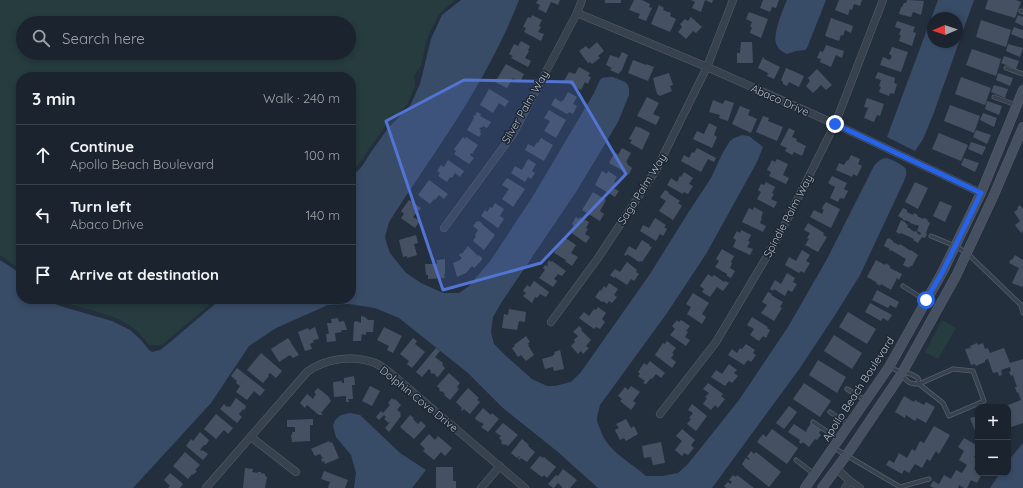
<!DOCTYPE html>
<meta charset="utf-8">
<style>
:root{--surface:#1b232e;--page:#282f3a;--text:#f1f3f6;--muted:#a0a4aa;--line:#39404a}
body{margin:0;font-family:Quicksand,sans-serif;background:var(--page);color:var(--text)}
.controls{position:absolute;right:12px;bottom:12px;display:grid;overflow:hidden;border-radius:8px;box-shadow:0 2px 6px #0003}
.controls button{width:36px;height:36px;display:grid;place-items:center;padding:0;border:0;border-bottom:1px solid var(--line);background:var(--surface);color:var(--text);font:20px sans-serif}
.compass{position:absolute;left:927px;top:12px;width:36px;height:36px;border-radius:50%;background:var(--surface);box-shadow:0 2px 6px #0003;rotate:268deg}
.stop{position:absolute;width:12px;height:12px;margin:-9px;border:3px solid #2563eb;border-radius:50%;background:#fff}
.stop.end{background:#2563eb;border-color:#fff;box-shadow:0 1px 4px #0008}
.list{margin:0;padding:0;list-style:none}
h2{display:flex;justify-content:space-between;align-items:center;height:52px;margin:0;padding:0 16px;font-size:17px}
h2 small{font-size:13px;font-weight:400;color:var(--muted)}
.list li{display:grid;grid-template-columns:26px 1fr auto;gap:12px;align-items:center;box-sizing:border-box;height:60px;padding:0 16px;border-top:1px solid var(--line)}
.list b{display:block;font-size:15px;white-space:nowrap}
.list p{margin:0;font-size:13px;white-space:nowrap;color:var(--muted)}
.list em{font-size:13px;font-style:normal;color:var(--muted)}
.icon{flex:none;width:22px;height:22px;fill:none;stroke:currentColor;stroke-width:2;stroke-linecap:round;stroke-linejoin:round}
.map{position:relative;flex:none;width:1023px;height:488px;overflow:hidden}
.search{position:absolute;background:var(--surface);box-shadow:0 2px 6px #0003;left:16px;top:16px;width:340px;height:44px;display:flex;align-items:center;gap:10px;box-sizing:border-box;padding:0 14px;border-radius:22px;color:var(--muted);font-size:15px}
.panel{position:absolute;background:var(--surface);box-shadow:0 2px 6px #0003;left:16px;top:72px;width:340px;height:232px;border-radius:16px}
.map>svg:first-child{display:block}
.green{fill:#263c3f;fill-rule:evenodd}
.water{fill:#394c67;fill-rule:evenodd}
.building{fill:#455162}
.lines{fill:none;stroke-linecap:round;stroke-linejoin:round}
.lane-casing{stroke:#565f6c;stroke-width:5}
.street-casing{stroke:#565f6c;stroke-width:8}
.secondary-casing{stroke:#565f6c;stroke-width:10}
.lane{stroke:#38414e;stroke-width:3.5}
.street{stroke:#38414e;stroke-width:7}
.secondary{stroke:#465061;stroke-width:9}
.route{stroke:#2563eb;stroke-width:5}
.marked{fill:#5274d3;fill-opacity:0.2;stroke:#5274d3;stroke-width:3;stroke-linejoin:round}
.labels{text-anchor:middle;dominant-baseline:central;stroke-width:3;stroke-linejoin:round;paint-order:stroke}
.street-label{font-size:11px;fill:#b4bcc9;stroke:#1d2633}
</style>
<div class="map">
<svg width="1023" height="488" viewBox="0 0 1023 488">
<rect width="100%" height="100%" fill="#242f3e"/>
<g class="green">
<path d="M0,0H455L439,14L427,38L421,66L414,76L415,86L407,105L386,125L362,159L351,174V77H21V270L0,255ZM23,23H349V53H23Z"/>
<path d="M52,299H216L162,345H149C144,339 139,332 132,327C111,312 77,308 52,299Z"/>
<polygon points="942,320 956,328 938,359 925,352"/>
</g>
<g class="water">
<path d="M461,0H519C512,18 504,36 495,53C465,112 425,166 389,222L385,237L387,245L390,253L406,273L421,283L443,293H459L469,286L491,260L533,196L594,93L600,80L602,78L609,77H613L625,82L628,85L629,89V95L618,122L605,144L576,192L501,303L493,317L491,332L494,344L506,356L532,379L547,386H555L571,382L581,372L650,274L688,213L711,178L722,154L730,141L734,138L742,135L749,136L763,147L757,162L706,254L667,313L600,405C599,409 597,415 597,420C597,423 599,426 600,429C607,451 629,461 646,476H662L678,473L688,464L739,400L788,327L827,259L874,166C884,154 888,158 900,164C902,166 906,167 906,171C907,174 905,178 904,181L860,275L835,315L800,368L712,488H598L558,452L503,408L468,373L399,318L375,308L349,304L328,305L276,328L249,346L211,403L133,488H0V260L14,269L21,275V299H43L60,306L112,321L130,330L141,340L149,350L152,352L160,350L169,343L221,299H351V178L363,165L371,152L389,127L410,106L420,84L431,39L442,15Z"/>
<path d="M787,0H826L807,48L805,50L796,51L787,54C781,51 778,49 776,43C773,34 783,9 787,0Z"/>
<path d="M938,0H974L933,115L923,139L915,151L887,137ZM933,18H957V42H933Z"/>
<polygon points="350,413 360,415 400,453 426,470 412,488 354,488 356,473 351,455 336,437 333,426 335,420 341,415"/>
<polygon points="1023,443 1023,488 990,488 1000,473 1008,473 1008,461"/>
</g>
<g class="building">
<polygon points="538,0 560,0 558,5 551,2 546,13 538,9 540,5 536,3"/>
<rect x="605" y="0" width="16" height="3"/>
<polygon points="634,0 642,0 650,4 649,7 652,8 646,21 638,18 640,14 629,10"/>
<polygon points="691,0 713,0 712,3 705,0 701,12 692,8 695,2"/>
<polygon points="763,0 779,0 776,8 772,7 770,12 760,8"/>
<polygon points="839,0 862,0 860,6 854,4 852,10 850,9 848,15 835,10"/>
<polygon points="907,0 924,1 921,15 913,12 911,17 899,14 901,7 902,7 904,3 906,3"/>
<polygon points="988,0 1016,0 1021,2 1015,18 985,9"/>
<polygon points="659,5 664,8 663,10 671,13 670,16 676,19 670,32 651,24"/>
<polygon points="749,12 768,19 761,38 750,33 752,27 750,27 752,22 746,19"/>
<polygon points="532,15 542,20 539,26 541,27 538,32 544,34 541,41 524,32 526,28 523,27 528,17 531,18"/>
<polygon points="1018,15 1023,17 1023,26 1015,22"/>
<polygon points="691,17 702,27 696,33 693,31 686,39 678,32 682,27 680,24 685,19 688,21"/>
<polygon points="831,18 853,26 851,33 845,30 843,36 841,35 839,41 825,36"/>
<polygon points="981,20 1011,30 1006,47 976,37"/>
<polygon points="897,21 915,27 913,32 916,33 912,46 899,41 901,35 899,35 901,29 895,27"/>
<polygon points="1014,27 1023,30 1023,39 1011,34"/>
<polygon points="521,41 530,46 528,50 529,51 525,58 531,61 528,67 511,58 513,56 509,54 514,44 518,46"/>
<polygon points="597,42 604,51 598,56 600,58 592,64 590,62 588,63 579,51 586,46 589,49"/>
<polygon points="741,42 752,42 753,63 737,63 737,53 740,53"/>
<polygon points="1008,44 1023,48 1020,57 1006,51"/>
<polygon points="826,45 844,51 842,58 836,55 831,67 820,62 821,59 817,58 820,51 823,52"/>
<polygon points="892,47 908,52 901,72 880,65 883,57 890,60 892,56 889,54"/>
<polygon points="972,49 1001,59 996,76 966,65"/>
<polygon points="622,52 628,55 621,72 620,71 619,74 610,70 612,68 606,65 610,55 619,58"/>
<polygon points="1004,56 1019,61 1016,69 1001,63"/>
<polygon points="763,57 764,58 764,59 780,67 774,79 767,76 768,73 758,68"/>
<polygon points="633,60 646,65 646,64 654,67 648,81 628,73"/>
<polygon points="506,64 524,74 520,82 513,78 507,88 495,82"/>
<polygon points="579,67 590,73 588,76 591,77 588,84 585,82 581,90 564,81 569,72 575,74"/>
<polygon points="786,68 804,76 799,87 789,82 787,86 783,84 783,82 781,80"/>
<polygon points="817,69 832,85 826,90 821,85 813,93 806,86 810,81 808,78"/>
<polygon points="878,72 895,78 894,83 897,84 894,94 890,93 889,96 879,92 881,87 879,86 881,80 875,78"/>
<polygon points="669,73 673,85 670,86 672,91 660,96 657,94 653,78"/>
<polygon points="998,73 1013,78 1010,86 996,80"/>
<polygon points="961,77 991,88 985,105 955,94"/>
<polygon points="994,85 1008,89 1005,98 991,92"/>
<polygon points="489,89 509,101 505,107 499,103 493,113 480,105"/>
<polygon points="568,92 577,97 573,104 577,106 573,114 569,112 567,114 551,105 555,98 561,102 562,100 563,101"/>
<polygon points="647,97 659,103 653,114 660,117 656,125 637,116"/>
<polygon points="867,98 884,104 880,116 877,115 874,122 864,118 868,108 864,107"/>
<polygon points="713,100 723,104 725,100 734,103 728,121 719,118 720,115 709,112"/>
<polygon points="987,101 1002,106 999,115 985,109"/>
<polygon points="950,105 980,116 974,133 944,121"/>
<polygon points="740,106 750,110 748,115 757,119 751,133 732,124"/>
<polygon points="549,110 566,120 556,138 544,131 550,121 544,118"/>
<polygon points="477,112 481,114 480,116 491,122 487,128 483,126 482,128 481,127 479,129 481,130 480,132 481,134 479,137 467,130 474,118 473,117 474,115 475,116"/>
<polygon points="983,113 997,118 994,127 980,120"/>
<polygon points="763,116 769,118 768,121 783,127 777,141 756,132"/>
<polygon points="709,123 717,127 714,135 717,137 712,148 693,139 697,131 704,134"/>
<polygon points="636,126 639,128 639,127 650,133 642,150 630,143 632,140 629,139"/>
<polygon points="789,128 795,131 792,137 797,139 796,141 806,146 802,156 794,152 792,155 785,151 787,148 780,145"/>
<polygon points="976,130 991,135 987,144 973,137"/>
<polygon points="939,133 968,145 961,161 932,149"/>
<polygon points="463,137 465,139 466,137 478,145 472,154 471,153 470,155 474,158 469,164 454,154 456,151 454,149"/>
<polygon points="541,138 553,145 544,161 525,150 528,144 534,147 537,142 538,143"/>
<polygon points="971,142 986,147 982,155 968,149"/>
<polygon points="622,148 631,153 626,162 628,163 627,164 632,168 629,174 628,174 627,175 624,173 625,172 609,163 615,152 618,155"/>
<polygon points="697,148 716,158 714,162 708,159 701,172 681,161 684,155 689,158 692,152 694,153"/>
<polygon points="851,155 860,159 858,164 862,166 857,176 853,174 852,177 836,170 839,163 844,165 847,160 848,161"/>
<polygon points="964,158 979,163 975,172 961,165"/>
<polygon points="528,159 536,164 532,171 535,173 531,179 528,177 525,182 511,173 515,166 522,170"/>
<polygon points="777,159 788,164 783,175 789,178 786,184 769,176 771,172 767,170 772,160 775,162"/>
<polygon points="448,160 464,171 460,177 455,173 452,178 450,177 447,182 438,176 440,173 437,171 441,165 444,167"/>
<polygon points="602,171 607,174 608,171 617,177 614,182 616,183 613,188 619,191 615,197 595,185"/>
<polygon points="684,172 693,178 689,184 693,186 688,194 684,192 683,194 667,185 671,178 677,182 680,176 681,177"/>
<polygon points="832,176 847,183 844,189 848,191 844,199 840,198 838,202 830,198 835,187 828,183"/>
<polygon points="507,178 525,189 513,207 502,199 509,189 502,185"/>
<polygon points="429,180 448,194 444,199 439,195 435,200 434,199 430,204 418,195"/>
<polygon points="766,182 775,187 772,193 774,194 771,199 777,202 774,208 757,199 761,192 758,190 761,184 764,185"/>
<polygon points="915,182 928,188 918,209 905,202"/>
<polygon points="665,190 669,192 668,193 680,201 678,203 682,206 673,220 659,211 666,201 660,197"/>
<polygon points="593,192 606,200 600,211 604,214 600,221 582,210"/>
<polygon points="409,200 421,208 419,211 418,210 413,217 420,221 415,228 401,218 404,214 401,211"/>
<polygon points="940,201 952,206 945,222 933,216"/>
<polygon points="826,202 840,209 831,228 810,217 814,210 822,214 824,210 822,209 823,206"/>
<polygon points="495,203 504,209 500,216 504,219 498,228 481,216 485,210 487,212 490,207 492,208"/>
<polygon points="1020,205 1023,209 1023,231 1021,233 1015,225 1020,221 1014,212 1018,209 1017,208"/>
<polygon points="754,207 763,212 761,218 762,218 760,223 766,226 763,232 742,222 749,208 753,210"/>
<polygon points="903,208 907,210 907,212 913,215 914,213 918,215 917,216 923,219 924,218 928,220 927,221 930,223 927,230 926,234 927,234 925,238 922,237 920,240 919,241 918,243 913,240 914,239 901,233 900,234 896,232 901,220 906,223 906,224 908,225 907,227 911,229 911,230 915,232 915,231 917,232 917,233 920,235 921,233 917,231 919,226 910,223 910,222 905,220 905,221 903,220 903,219 898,216"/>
<polygon points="576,217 579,219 580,217 589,222 586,228 588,229 585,234 590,237 586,243 570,232 574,226 572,224"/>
<polygon points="655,218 666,225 664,227 667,229 663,236 660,234 656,241 640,231 643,225 649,228"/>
<polygon points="477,221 478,222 479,221 482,223 482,224 495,235 484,250 473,241 476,236 475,235 478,230 473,226"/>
<polygon points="808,223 824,233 823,235 827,237 818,252 805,245 809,239 807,238 810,233 804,230"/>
<polygon points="741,230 751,235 748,241 750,242 747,247 753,249 750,255 733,247 736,240 733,238 737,231 740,233"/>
<polygon points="416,235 418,243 414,244 417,255 407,258 407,256 403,257 399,240"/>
<polygon points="564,237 576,245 571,253 578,257 572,266 565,261 566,260 554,253"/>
<polygon points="889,238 893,241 893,242 899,245 900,244 911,251 911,250 918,255 912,266 910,266 909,268 903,265 906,259 891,250 890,251 889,250 890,249 884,246 887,239 888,239"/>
<polygon points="642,240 650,245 649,246 652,247 642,262 640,261 639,262 627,254 626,256 624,255 629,246 636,250"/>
<polygon points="468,246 478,256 479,255 482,258 482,260 474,268 472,266 466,273 457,277 453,263 460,260 462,258 459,255 461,253 462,254"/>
<polygon points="722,249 734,256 731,262 732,263 730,268 735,271 731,278 727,276 727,274 715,267 719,261 716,259"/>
<polygon points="802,250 810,255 806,261 810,263 804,273 801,271 799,273 785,265 789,257 796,261"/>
<polygon points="1015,255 1023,260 1023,285 1022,287 1012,283 1019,268 1009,263 1011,259 1012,260"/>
<polygon points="445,259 445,274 444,274 445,278 428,279 428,275 426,275 425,264 437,264 437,260"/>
<polygon points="549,260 551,262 552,261 566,271 562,276 558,274 554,279 557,281 553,287 539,278 545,270 543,268 545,265 548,266 548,265 547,264"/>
<polygon points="876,260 885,265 886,263 890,266 890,268 902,274 899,280 897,278 891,290 881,284 880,286 876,283 876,282 867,277"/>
<polygon points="627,262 637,270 636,272 639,274 634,281 631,279 627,285 615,277 614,278 610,275 615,269 620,272"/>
<polygon points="787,273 795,278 793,282 797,284 792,292 788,290 785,296 774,289 773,291 770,289 775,280 781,284"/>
<polygon points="708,274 712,277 714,275 724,282 725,281 729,283 723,291 717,287 710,297 702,292 704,289 700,286"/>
<polygon points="534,281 549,292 546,297 540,294 537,298 535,297 532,303 523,296 526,293 523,291 527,285 530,287"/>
<polygon points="609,283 618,289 614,295 617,297 612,303 609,301 607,304 603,301 602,302 595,297 600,290 601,291 604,286 606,288"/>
<polygon points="877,290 899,302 896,308 890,305 888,308 872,300"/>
<polygon points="768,292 772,294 771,295 783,302 780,307 782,308 774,321 761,313 767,305 762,302"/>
<polygon points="693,293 709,303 702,314 706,317 702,324 687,314 691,307 686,304"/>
<polygon points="870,303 892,315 888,321 883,318 881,321 865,312"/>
<polygon points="598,307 606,313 602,319 605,322 600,329 596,327 594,329 579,318 584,312 589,316 594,309 596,310"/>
<polygon points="509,309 526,312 525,322 519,321 517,330 502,328 504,314 508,315"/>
<polygon points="848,312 876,329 867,344 839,327"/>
<polygon points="361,316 365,317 368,320 374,320 373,332 366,332 366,335 362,334 361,341 353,341 354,322 356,321 361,323"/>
<polygon points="752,317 768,327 767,328 770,330 766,338 763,336 759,341 750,335 754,329 747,325"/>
<polygon points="338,318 339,322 344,321 347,330 341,330 342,332 335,333 336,341 327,342 326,334 329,334 327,323 332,323 331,319"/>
<polygon points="677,320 679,322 681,320 690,326 686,331 688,332 685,337 690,340 686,346 670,335 675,329 672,326"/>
<polygon points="579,326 582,329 581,330 591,340 586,346 589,348 583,354 581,351 578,354 571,346 575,342 574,340 578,336 573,332"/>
<polygon points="315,327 319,339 313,340 314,342 310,344 312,349 305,351 298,332 308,328 309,330"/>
<polygon points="384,327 402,336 393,353 387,350 389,346 377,340"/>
<polygon points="834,335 862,353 852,369 824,351"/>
<polygon points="526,336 530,342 528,343 529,345 528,345 534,355 526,361 521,355 518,357 512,348 515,346 514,345"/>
<polygon points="288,338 291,342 291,343 299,355 293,358 290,355 279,362 271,349"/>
<polygon points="413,338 417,341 415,344 425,352 412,368 407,364 409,361 400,354"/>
<polygon points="667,341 676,348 672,353 674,354 671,358 676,362 672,368 655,355 663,343 665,344"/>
<polygon points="977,343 978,345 983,343 985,349 988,348 990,353 1004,348 1010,363 1023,359 1023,423 1008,428 1008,407 1003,407 1021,400 1018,392 1017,393 1015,387 1017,387 1013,375 1011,376 1009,372 1011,371 1010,367 1001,370 1002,375 999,376 998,372 993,373 988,359 985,360 985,362 976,366 975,364 971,365 965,349 971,348 970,346"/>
<polygon points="746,344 755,350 753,353 756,355 751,362 748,360 744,365 728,355 732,349 737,353 740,348 742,349"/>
<polygon points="436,348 440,351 435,357 443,363 442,365 445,368 438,377 436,376 434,373 432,374 430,372 431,371 429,369 422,377 416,372"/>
<polygon points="560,350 564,369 554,371 553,367 545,369 542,359 553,356 553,355 555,354 554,352"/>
<polygon points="261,353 282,371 276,378 270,373 268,375 269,376 263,383 247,370"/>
<polygon points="818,360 846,377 837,393 809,375"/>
<polygon points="650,361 665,373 661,378 656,374 652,379 651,378 646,384 643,383 645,381 638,376 640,374 638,372 644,363 647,365"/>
<polygon points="729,364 737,370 734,373 738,376 732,383 729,381 725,386 711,377 716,370 722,374"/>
<polygon points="237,368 265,390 260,396 254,391 247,400 236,392 240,386 236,383 237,381 231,376"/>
<polygon points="449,373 460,383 457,387 459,389 450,400 444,395 445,394 442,391 441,392 439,390 440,389 437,386"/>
<polygon points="354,376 355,385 352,385 353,399 348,399 349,402 346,402 346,396 334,397 333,382 342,381 342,383 344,383 344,378"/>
<polygon points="708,383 723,394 721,396 725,399 718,408 715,405 711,410 703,404 707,398 705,397 709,393 703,389"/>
<polygon points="804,383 831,401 820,417 793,399"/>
<polygon points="370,386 380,391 372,406 362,401"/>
<polygon points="631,386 640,392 633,401 636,403 631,410 620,401 622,399 618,396 625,387 628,390"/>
<polygon points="318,388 328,396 331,401 321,413 323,414 321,415 319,415 307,405 305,408 300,403 307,394 313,399 316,394 314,392"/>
<polygon points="468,388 479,398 477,400 480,402 470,414 464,409 462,411 461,410 462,408 456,402"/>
<polygon points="904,396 914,402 915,400 924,405 926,402 935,407 926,423 917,418 915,421 906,415 905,418 895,412"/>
<polygon points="236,398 246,406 245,407 246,407 244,410 243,409 239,414 242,417 237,423 220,409 224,404 227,407 228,406 230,407"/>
<polygon points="392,398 394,400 395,399 401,405 397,410 401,413 400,414 401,416 389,432 385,428 391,421 389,423 384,419 386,417 384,415 379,420 376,417 381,411 383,413 390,405 388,403"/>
<polygon points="692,404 707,416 696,431 687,424 691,419 689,418 693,413 688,410"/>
<polygon points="789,406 797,412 792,419 784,429 776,423"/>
<polygon points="483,408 491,415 492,413 499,419 488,432 481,427 484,424 476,420 475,418"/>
<polygon points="216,414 233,428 228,434 224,430 216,439 204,429"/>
<polygon points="410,415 414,418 413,419 418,424 421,421 426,426 414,439 400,427"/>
<polygon points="978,416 978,439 970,418"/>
<polygon points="313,419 313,425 310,425 310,441 292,442 291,435 292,435 292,432 295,432 295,427 287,427 287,420"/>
<polygon points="626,419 631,428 634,426 638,434 626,441 624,438 620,440 615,430 619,428 616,424"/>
<polygon points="503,423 518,435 508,446 505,444 504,445 501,443 502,441 499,438 501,436 495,432"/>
<polygon points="811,423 812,424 813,423 821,430 819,433 821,435 817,440 815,439 809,447 803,442 801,444 799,442 800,440 788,432 794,424 806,432 807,432 806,431"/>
<polygon points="934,426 950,435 939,454 936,451 930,461 927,459 922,468 915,464 909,473 904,470 902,474 886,465 889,460 894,463 899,453 907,458 912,449 915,451 920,441 924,443"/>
<polygon points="682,429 695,440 691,445 694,448 688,455 684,453 682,456 675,450 682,441 676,436"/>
<polygon points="772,429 798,448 787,464 757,442 763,434 766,437"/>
<polygon points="200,432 209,440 206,445 204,445 200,450 201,451 202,450 208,454 203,460 186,446 191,439 193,441"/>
<polygon points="429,434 435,440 438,436 452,448 445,456 441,452 434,460 423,451 425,449 420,444"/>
<polygon points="964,438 978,446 978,450 974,457 978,459 978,463 974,469 978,471 978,473 982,474 977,483 971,480 967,488 964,488 959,485 958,488 934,488 930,486 933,481 939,484 944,475 951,479 956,470 962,473 967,465 959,460 964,451 958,447"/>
<polygon points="522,439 529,445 528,446 535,452 527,462 521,458 519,460 518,458 520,457 519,456 517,458 511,453"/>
<polygon points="329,441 330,443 332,442 339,458 325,464 324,461 322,462 321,459 323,459 320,454 315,456 311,449"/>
<polygon points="661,442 665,463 653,465 651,457 644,458 642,446"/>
<polygon points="751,451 754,454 756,452 781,472 769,487 744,467 744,466 742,464 746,458 749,460 750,459 747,457"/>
<polygon points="185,452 200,465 195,470 197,471 193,475 192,474 188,479 173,466"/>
<polygon points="540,456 543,458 544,457 556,467 547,478 544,475 542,477 530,468"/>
<polygon points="436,467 453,467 453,481 456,481 456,488 436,488"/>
<polygon points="245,468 253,469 252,472 258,473 258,472 261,472 261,473 265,474 265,476 267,477 265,488 243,488"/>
<polygon points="563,469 577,480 570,488 562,488 562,487 558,483 554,488 553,488 548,484 556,475 558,476"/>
<polygon points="324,471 348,480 345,488 328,488 330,482 321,479"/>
<polygon points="170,473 180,481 183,484 180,488 168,488 170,486 164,480"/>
<polygon points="733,475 736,477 737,475 754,488 726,488 724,486 728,482 730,484 732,482 729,480"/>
</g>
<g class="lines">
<defs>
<g id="lane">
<polyline points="1021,11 1023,12"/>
<polyline points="1006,68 1023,74"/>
<polyline points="994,97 1016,105"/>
<polyline points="931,236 955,246 967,253 1021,305 1023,313"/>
<polyline points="903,286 925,300"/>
<path d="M890,367L902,373L911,374L918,378L919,384L943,403L949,416L984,401L973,371L953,369L919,384C910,384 906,382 902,374"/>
<polyline points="847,389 865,400"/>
<polyline points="830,412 848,424"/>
<polyline points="813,422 838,439"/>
<polyline points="834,448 900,487 929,479"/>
<polyline points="796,460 814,474"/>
</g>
<g id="street">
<polyline points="577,13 707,67 835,124 981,193"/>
<polyline points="444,228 513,134 577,13 582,0"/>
<polyline points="551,322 598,258 656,170 707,67 733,0"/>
<polyline points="660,414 716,342 779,236 835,124 883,0"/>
<polyline points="251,437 296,472"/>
<polyline points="837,469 850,481"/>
<path d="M206,488L307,372C326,358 352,355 375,363C382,366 387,371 393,375L525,488"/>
<polyline points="481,488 500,466"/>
<polyline points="845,488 850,481 860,488"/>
</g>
<g id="secondary">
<polyline points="805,488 889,367 943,271 981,193 1023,90"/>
<polyline points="822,488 848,453 902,373 956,276 993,197 1023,127"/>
</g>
</defs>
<use href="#lane" class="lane-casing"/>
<use href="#street" class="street-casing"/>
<use href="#secondary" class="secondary-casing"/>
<use href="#lane" class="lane"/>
<use href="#street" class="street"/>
<use href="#secondary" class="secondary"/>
</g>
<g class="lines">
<polyline class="route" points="835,124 981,193 943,271 926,300"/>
</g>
<path class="marked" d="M464,80L572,82L626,174L541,263L443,290L386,121Z"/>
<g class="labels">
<g class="street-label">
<text transform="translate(780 100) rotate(24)">Abaco Drive</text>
<text transform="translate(525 107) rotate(-60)">Silver Palm Way</text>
<text transform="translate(642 189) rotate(-58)">Sago Palm Way</text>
<text transform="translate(788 216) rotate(-62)">Spindle Palm Way</text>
<text transform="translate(858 389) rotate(-57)">Apollo Beach Boulevard</text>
<text transform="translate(419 399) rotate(39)">Dolphin Cove Drive</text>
</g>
</g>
</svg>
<div class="controls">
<button>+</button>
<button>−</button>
</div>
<svg class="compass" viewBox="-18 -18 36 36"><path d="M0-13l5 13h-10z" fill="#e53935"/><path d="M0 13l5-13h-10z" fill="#a0a4aa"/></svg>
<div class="stop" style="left:926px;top:300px"></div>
<div class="stop end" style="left:835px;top:124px"></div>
<div class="search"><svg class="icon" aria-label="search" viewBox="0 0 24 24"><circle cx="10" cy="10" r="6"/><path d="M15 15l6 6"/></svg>Search here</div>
<section class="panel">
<h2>3 min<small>Walk · 240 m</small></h2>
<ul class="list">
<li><svg class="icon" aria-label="ahead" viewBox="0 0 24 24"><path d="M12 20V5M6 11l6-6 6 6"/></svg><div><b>Continue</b><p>Apollo Beach Boulevard</p></div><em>100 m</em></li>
<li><svg class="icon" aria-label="left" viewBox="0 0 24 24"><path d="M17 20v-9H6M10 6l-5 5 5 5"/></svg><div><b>Turn left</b><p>Abaco Drive</p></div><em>140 m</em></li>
<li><svg class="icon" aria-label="arrive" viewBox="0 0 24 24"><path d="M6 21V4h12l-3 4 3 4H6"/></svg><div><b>Arrive at destination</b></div></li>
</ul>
</section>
</div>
